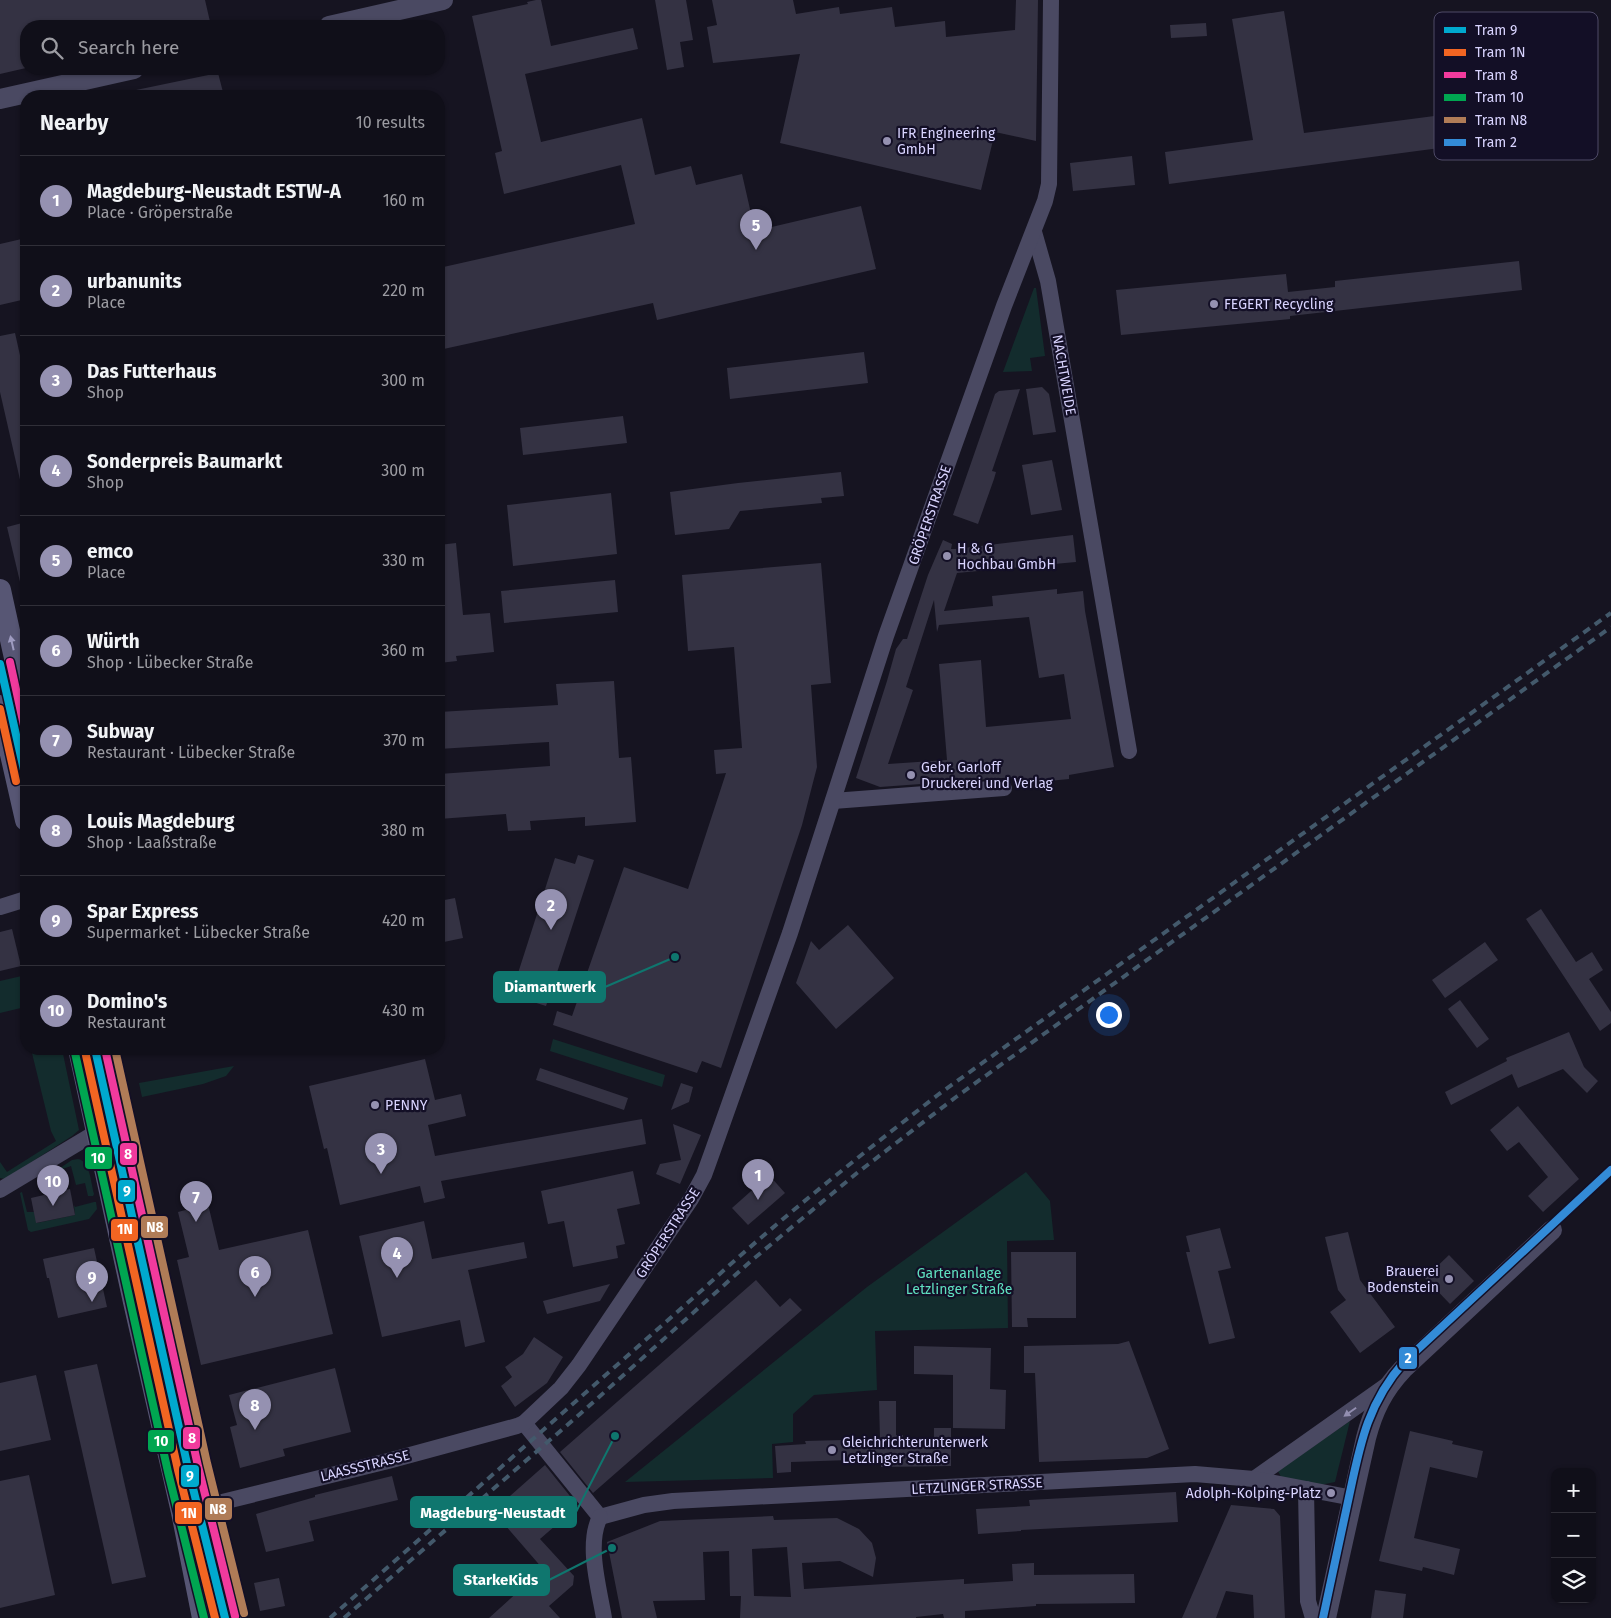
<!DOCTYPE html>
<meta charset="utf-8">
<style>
:root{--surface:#100f19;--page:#1e1d26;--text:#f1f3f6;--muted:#9c9ca2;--line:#302f38;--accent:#9591b1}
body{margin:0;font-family:"Fira Sans",sans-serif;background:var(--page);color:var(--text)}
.controls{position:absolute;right:15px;bottom:15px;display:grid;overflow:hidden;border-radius:10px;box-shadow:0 1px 4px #0004}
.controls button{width:45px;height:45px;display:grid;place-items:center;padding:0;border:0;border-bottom:1px solid var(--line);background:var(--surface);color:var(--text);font:25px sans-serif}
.you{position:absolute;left:1108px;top:1014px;width:18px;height:18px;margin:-12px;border:4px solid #fff;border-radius:50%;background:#1a73e8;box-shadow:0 0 0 8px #1a73e833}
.badge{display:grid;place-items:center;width:32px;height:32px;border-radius:50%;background:var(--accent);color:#fff;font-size:16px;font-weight:700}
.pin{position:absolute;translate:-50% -41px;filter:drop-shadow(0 1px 2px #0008)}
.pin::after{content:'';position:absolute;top:26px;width:18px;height:15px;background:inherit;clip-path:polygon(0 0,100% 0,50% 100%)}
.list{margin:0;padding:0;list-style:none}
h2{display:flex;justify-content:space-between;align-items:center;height:65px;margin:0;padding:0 20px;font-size:21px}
h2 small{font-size:16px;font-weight:400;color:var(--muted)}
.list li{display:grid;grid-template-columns:32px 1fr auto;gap:15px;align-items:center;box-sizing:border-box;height:90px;padding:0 20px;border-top:1px solid var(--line)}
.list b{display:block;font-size:19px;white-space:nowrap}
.list p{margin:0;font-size:16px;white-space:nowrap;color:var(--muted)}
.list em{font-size:16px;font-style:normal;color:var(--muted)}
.icon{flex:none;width:28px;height:28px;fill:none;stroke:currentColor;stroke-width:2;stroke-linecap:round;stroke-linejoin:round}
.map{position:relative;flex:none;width:1611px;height:1618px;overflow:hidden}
.search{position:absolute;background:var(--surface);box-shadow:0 1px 4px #0004;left:20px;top:20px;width:425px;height:55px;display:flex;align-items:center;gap:12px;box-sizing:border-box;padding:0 18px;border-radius:20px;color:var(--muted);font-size:19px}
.panel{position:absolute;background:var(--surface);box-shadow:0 1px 4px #0004;left:20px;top:90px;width:425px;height:965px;border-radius:20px}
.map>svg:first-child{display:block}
.green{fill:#132c2d}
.building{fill:#343243;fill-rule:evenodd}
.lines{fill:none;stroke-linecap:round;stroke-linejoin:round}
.minor{stroke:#4a4962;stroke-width:16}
.tertiary{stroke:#4a4962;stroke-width:20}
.secondary{stroke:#575674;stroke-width:22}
.rail{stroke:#43596b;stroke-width:4;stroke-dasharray:8 6;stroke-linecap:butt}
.tram-1-casing{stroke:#130f26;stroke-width:11}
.tram-2-casing{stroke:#130f26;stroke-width:11}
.tram-3-casing{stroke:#130f26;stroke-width:11}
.tram-4-casing{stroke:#130f26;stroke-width:11}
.tram-5-casing{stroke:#130f26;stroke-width:11}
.tram-6-casing{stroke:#130f26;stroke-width:11}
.tram-1{stroke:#00a9ce;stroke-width:8}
.tram-2{stroke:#f26522;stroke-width:8}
.tram-3{stroke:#f13a9d;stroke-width:8}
.tram-4{stroke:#00a651;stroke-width:8}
.tram-5{stroke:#b07c57;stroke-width:8}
.tram-6{stroke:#338bd7;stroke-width:8}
.oneway{fill:#9e9bc0}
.oneway2{fill:#928eb0}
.poi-dot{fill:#9591b1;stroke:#130f26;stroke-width:2}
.labels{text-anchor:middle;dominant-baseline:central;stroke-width:4.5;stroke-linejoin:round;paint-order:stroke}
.poi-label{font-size:14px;fill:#d9d4ff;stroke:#130f26;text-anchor:start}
.street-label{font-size:14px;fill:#d9d4ff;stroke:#130f26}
.park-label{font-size:14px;fill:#5fe0c0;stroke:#130f26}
.key{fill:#130f26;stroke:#4e4a67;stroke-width:1}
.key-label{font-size:14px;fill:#d9d4ff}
.leader{fill:none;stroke:#0f766e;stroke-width:2}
.callout-dot{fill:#0f766e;stroke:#130f26;stroke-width:2}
.callout{fill:#0f766e;stroke:#0f766e;stroke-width:2}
.callout-label{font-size:15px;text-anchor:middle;font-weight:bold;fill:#fff}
.line-badge{stroke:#130f26;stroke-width:2}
.badge-label{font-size:14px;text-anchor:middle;font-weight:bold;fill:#fff}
</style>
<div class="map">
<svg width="1611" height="1618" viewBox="0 0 1611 1618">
<rect width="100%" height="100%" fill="#161421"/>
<g class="green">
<polygon points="1034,288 1036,288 1045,356 1030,358 1032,371 1003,372"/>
<polygon points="26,975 26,1027 21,1008 0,1013 0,981"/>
<polygon points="553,1039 665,1075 662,1087 550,1051"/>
<polygon points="31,1049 62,1049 79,1130 72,1136 5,1179 0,1178 0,1162 7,1172 56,1141 51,1131"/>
<polygon points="234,1066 226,1076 203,1084 142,1097 139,1083"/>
<path d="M78,1159C90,1161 91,1183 94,1194L93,1196H88L85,1183L76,1185L71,1166L54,1172L72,1160Z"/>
<polygon points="1026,1172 1050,1201 1054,1240 1007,1241 1008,1328 875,1331 877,1390 814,1395 793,1414 793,1442 772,1444 773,1478 625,1482 867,1287"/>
<polygon points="22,1192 27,1212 34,1212 37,1223 75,1215 74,1205 75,1207 94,1202 96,1202 97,1209 89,1219 31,1232 28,1230 20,1193"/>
<polygon points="1350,1421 1335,1482 1320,1485 1282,1479 1278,1471"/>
</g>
<g class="building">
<polygon points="0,0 205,0 211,26 26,26 26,68 0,74"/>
<polygon points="536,0 541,0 551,46 633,28 638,49 525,74 541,142 642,118 655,175 691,166 696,185 742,174 755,231 861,206 876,269 657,320 653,303 439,350 439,268 635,224 621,165 504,194 495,153 502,151 472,16 528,4 527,2"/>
<polygon points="655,0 686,0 693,40 680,42 684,67 667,70"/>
<polygon points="712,0 793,0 796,14 839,7 840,14 892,7 895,27 945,21 946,37 1015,30 1016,0 1038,0 1036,141 995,132 981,190 780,143 800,54 713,63 707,27 717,25"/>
<polygon points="1284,11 1304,133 1511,106 1515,138 1169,184 1165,152 1253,140 1232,19"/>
<polygon points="1206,23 1207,36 1171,38 1170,25"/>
<polygon points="218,73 224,96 136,96 136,90"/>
<polygon points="1132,156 1135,185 1073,191 1070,163"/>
<polygon points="26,238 26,299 0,305 0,244"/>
<polygon points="1519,261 1522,290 1290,316 1290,319 1121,335 1116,290 1286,274 1288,292 1335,287 1335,281"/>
<polygon points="15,333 26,382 26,483 21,484 0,392 0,336"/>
<polygon points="864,352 868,383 730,399 727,368"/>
<polygon points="1042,387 1049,394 1056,432 1033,435 1026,389"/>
<polygon points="1020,389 992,471 996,472 994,479 978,524 953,515 995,394 999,391"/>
<polygon points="623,416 627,443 523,455 520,428"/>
<polygon points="1052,460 1062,510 1031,515 1022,465"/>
<polygon points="841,472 844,496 821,498 822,503 740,511 729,529 675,535 670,492 738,483"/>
<polygon points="611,493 617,554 513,566 507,505"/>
<polygon points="26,522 26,585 21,586 7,527"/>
<path d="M1073,535L1076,562L957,573L944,611L993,606L992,596L1057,589V594L1083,591L1085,611L1114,767L1069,775V779L1018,784L1016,777L880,787L856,778L887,681L896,649L903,639H907L928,575L943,540L952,544L951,549H955ZM934,600L937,632L939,625L1029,617L1039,678L1064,674L1071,719L986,727L981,660L939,664L947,760L888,764L913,690L906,687Z"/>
<polygon points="456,543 463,615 490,613 494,652 456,656 457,661 439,663 439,545"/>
<polygon points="821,563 831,683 811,685 817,767 802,825 721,1068 702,1061 697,1073 553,1025 557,1011 572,1016 624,867 688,889 726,773 716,774 714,750 742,748 734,647 688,651 682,575"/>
<polygon points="615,580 618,612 504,623 501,591"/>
<polygon points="614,681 619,758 631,757 636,822 585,826 585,817 530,821 531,830 508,831 506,814 439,819 439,774 550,766 549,742 439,749 439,712 558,705 556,684"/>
<polygon points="578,855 594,860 546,1006 511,995 555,858 575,864"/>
<polygon points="455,898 463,938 439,943 439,901"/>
<polygon points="1541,909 1576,962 1592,952 1603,970 1589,979 1611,1012 1611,1023 1600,1031 1526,919"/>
<polygon points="848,925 894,978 836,1029 796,983 811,941 819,950"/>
<polygon points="12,929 21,966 0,971 0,932"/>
<polygon points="1485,942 1498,960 1445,998 1432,980"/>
<polygon points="1460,1000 1489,1039 1477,1048 1448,1009"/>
<polygon points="1569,1032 1584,1067 1598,1081 1587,1093 1563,1069 1518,1088 1512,1074 1451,1105 1445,1092 1507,1061 1506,1058"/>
<polygon points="425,1059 435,1100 461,1094 466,1116 428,1125 435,1156 642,1119 646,1144 441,1181 445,1198 424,1203 420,1186 340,1205 327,1148 324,1149 309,1086"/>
<polygon points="540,1068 628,1098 624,1110 536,1080"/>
<polygon points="681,1083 693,1087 689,1102 671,1110"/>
<polygon points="1518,1106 1579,1179 1543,1212 1528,1196 1548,1177 1519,1142 1507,1151 1490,1130"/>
<polygon points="673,1124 701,1135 680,1184 656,1174 660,1164 681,1160"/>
<polygon points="633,1171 640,1204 617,1209 625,1244 616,1246 618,1258 573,1267 564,1221 548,1224 541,1191"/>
<polygon points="769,1175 785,1193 748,1225 732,1208"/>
<polygon points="70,1189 75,1215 36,1223 31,1198"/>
<polygon points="208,1204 219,1250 308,1230 333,1334 201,1365 177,1260 189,1257 178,1212"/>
<polygon points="424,1221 432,1259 524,1242 527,1258 468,1270 485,1342 465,1347 460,1320 382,1337 359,1236"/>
<polygon points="1220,1228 1231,1268 1218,1271 1235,1338 1209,1344 1186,1252 1190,1252 1186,1236"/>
<polygon points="1348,1232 1360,1280 1395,1327 1360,1353 1330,1312 1346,1300 1338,1290 1325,1237"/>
<polygon points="94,1248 107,1307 58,1318 49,1278 47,1278 43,1259"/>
<polygon points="1011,1252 1076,1252 1076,1318 1027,1318 1028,1327 1012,1327"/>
<polygon points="1449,1255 1474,1281 1450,1304 1425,1278"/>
<polygon points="756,1280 780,1307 790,1298 802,1310 593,1493 560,1452"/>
<polygon points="610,1284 600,1301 547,1314 543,1301"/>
<polygon points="534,1337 563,1357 547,1383 515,1407 501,1386 512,1377 505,1367 523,1354"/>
<polygon points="1129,1341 1169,1449 1147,1458 1039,1462 1035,1373 1024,1373 1024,1346 1118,1344"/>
<polygon points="914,1346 991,1348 990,1389 1006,1390 1005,1429 953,1428 953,1375 914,1374"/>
<polygon points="97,1364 146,1577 112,1584 64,1371"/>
<polygon points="335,1368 351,1432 283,1449 285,1456 240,1468 230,1427 237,1425 229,1395"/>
<polygon points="36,1375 51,1440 0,1451 0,1383"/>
<polygon points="879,1401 896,1401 896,1435 903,1435 903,1446 934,1446 934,1428 951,1428 951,1466 881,1467 881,1459 791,1462 791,1472 777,1473 775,1446 806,1444 805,1441 880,1439"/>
<polygon points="1410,1431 1453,1441 1452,1444 1483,1451 1477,1478 1430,1467 1414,1538 1460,1549 1454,1575 1423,1567 1422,1571 1379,1561"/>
<polygon points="545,1465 578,1506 540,1539 574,1576 573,1585 549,1606 560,1618 489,1618 543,1569 493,1511"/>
<polygon points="29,1475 55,1595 0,1608 0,1481"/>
<polygon points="392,1476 398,1500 309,1521 314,1541 266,1552 256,1514 315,1497 315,1495"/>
<polygon points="1176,1492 1178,1522 1021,1530 1021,1531 978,1534 976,1509 1030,1506 1029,1500"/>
<polygon points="1231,1505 1274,1509 1280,1516 1285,1618 1254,1618 1253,1595 1226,1591 1216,1618 1182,1618"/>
<path d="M773,1516L774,1520L837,1518L859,1529L872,1543L876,1558L873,1577L840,1561L802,1563L804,1589L964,1579V1584L1013,1581L1012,1564L1034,1563V1575L1134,1574L1135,1603L1036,1604V1606L965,1611V1618H944L943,1614L916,1617V1618H740L741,1596H730L729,1551L703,1552L705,1600L653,1601L657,1618H622L607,1542L660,1521ZM787,1547L791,1597L754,1596L752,1549Z"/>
<polygon points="279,1578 285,1606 260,1611 254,1583"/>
<polygon points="1375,1590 1406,1594 1403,1618 1371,1618"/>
</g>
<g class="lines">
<g class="minor">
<polyline points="1034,232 1048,281 1129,751"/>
<polyline points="833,801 1004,788"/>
<polyline points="0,907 26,899"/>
<polyline points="0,1190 90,1136 119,1121"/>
<polyline points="524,1423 600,1517"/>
<polyline points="1254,1479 1387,1385"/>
<polyline points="1306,1489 1308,1601 1313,1618"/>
<polyline points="206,1506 388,1461 517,1426 524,1423 561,1388 579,1365 691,1199 704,1175 713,1150 790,933 886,636 1004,306 1045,201 1049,184 1051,0"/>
<polyline points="600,1517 644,1505 673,1501 1195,1474 1254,1479 1353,1498"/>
<path d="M600,1517C586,1544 599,1588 604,1618"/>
</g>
<g class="tertiary">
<polyline points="329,26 443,0"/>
<polyline points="0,99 134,69"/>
<path d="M1326,1618L1366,1438C1373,1411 1383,1390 1403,1369L1552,1230"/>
</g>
<g class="secondary">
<polyline points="0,590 26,708"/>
<polyline points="0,706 26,820"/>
<polyline points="79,1049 134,1302 182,1512 203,1618"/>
<polyline points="103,1049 232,1618"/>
</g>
<g class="rail">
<path d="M330,1618L701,1291C777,1221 858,1157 939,1094L1611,613"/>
<polyline points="344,1618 580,1414 751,1261 857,1173 956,1097 1611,627"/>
</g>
<defs>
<g id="tram-1">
<polyline points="0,664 26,779"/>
<polyline points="95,1049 188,1468 225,1618"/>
</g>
<g id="tram-2">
<polyline points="0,709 16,781"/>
<polyline points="85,1051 178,1470 215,1618"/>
</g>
<g id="tram-3">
<polyline points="10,662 26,735"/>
<polyline points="105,1049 198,1466 235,1616"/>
</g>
<polyline id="tram-4" points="75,1053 168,1472 204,1618"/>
<polyline id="tram-5" points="115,1049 207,1463 244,1613"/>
<path id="tram-6" d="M1323,1618C1331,1581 1339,1543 1347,1506C1359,1451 1365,1406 1404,1362L1611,1170"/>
</defs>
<use href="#tram-1" class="tram-1-casing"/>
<use href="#tram-2" class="tram-2-casing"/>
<use href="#tram-3" class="tram-3-casing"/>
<use href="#tram-4" class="tram-4-casing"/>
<use href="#tram-5" class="tram-5-casing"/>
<use href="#tram-6" class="tram-6-casing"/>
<use href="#tram-1" class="tram-1"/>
<use href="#tram-2" class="tram-2"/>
<use href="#tram-3" class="tram-3"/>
<use href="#tram-4" class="tram-4"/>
<use href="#tram-5" class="tram-5"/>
<use href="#tram-6" class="tram-6"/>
</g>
<defs><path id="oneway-solid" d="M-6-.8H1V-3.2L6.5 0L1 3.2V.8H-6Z" transform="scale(1.25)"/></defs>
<use class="oneway" href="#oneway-solid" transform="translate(12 643) rotate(-103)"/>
<use class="oneway2" href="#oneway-solid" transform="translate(1350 1412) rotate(145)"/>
<g class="poi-dot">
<circle cx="887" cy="141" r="5"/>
<circle cx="1214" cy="304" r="5"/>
<circle cx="947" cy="556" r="5"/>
<circle cx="911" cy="775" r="5"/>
<circle cx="375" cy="1105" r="5"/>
<circle cx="1449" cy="1279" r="5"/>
<circle cx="832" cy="1450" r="5"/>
<circle cx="1331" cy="1493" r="5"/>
</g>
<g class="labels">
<g class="poi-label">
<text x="897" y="133">IFR Engineering<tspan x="897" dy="16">GmbH</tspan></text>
<text x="1224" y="304">FEGERT Recycling</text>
<text x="957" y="548">H &amp; G<tspan x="957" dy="16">Hochbau GmbH</tspan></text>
<text x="921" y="767">Gebr. Garloff<tspan x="921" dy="16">Druckerei und Verlag</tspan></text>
<text x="385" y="1105">PENNY</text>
<text x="1439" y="1271" text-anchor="end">Brauerei<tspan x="1439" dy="16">Bodenstein</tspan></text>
<text x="842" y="1442">Gleichrichterunterwerk<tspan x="842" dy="16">Letzlinger Straße</tspan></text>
<text x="1321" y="1493" text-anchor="end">Adolph-Kolping-Platz</text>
</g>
<g class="street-label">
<text transform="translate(1064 375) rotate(80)">NACHTWEIDE</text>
<text transform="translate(930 515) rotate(-71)">GRÖPERSTRASSE</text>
<text transform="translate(668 1233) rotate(-57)">GRÖPERSTRASSE</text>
<text transform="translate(365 1466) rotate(-14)">LAASSSTRASSE</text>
<text transform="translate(977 1486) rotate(-3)">LETZLINGER STRASSE</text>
</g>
<g class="park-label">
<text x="959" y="1273">Gartenanlage<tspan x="959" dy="16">Letzlinger Straße</tspan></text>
</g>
</g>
<rect x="1434" y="12" width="164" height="148" rx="8" class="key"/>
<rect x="1444" y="27" width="22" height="6" fill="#00a9ce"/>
<rect x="1444" y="49" width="22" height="7" fill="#f26522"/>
<rect x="1444" y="72" width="22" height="6" fill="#f13a9d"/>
<rect x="1444" y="94" width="22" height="7" fill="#00a651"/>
<rect x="1444" y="117" width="22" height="6" fill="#b07c57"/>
<rect x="1444" y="139" width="22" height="7" fill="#338bd7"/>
<g class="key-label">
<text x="1475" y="35">Tram 9</text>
<text x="1475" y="57">Tram 1N</text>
<text x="1475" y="80">Tram 8</text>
<text x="1475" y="102">Tram 10</text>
<text x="1475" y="125">Tram N8</text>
<text x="1475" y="147">Tram 2</text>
</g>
<path class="leader" d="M675 957L605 987M615 1436L576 1512M612 1548L549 1580"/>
<g class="callout-dot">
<circle cx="675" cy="957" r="5"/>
<circle cx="615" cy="1436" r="5"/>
<circle cx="612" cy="1548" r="5"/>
</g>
<g class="callout">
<rect x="494" y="972" width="111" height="30" rx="5"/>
<rect x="411" y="1497" width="165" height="30" rx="5"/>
<rect x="454" y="1565" width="95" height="30" rx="5"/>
</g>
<g class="callout-label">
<text x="550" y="992">Diamantwerk</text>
<text x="493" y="1518">Magdeburg-Neustadt</text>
<text x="501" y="1585">StarkeKids</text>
</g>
<g class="line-badge">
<rect x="119" y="1142" width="19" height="24" rx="5" fill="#f13a9d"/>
<rect x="84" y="1146" width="29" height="24" rx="5" fill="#00a651"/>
<rect x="117" y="1179" width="19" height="24" rx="5" fill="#00a9ce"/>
<rect x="140" y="1215" width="29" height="24" rx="5" fill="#b07c57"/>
<rect x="110" y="1218" width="29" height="24" rx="5" fill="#f26522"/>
<rect x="1398" y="1346" width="20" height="24" rx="5" fill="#338bd7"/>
<rect x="182" y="1426" width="19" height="24" rx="5" fill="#f13a9d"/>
<rect x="147" y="1429" width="28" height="24" rx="5" fill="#00a651"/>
<rect x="180" y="1464" width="20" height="24" rx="5" fill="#00a9ce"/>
<rect x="204" y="1497" width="29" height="24" rx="5" fill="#b07c57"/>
<rect x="174" y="1501" width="29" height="24" rx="5" fill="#f26522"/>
</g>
<g class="badge-label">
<text x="128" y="1159">8</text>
<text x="98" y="1163">10</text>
<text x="127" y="1196">9</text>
<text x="155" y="1232">N8</text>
<text x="125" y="1234">1N</text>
<text x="1408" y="1363">2</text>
<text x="192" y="1443">8</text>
<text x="161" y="1446">10</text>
<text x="190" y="1481">9</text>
<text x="218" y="1514">N8</text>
<text x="189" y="1518">1N</text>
</g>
</svg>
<div class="controls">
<button>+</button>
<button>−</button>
<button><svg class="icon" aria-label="layers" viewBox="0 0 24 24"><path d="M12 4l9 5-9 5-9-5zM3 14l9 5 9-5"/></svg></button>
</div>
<div class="you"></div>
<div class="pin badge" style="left:758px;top:1200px">1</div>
<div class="pin badge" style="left:551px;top:930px">2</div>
<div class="pin badge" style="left:381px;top:1174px">3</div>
<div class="pin badge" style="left:397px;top:1278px">4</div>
<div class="pin badge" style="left:756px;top:250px">5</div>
<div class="pin badge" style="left:255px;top:1297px">6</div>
<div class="pin badge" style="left:196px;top:1222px">7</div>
<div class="pin badge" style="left:255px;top:1430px">8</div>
<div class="pin badge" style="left:92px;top:1302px">9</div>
<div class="pin badge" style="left:53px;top:1206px">10</div>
<div class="search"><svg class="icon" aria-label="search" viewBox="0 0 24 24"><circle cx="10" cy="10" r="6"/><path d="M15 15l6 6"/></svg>Search here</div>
<section class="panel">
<h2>Nearby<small>10 results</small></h2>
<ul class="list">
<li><span class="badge">1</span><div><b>Magdeburg-Neustadt ESTW-A</b><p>Place · Gröperstraße</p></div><em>160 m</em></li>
<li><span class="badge">2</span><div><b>urbanunits</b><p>Place</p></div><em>220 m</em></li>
<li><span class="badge">3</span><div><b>Das Futterhaus</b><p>Shop</p></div><em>300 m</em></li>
<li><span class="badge">4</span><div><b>Sonderpreis Baumarkt</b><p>Shop</p></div><em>300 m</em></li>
<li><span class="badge">5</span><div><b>emco</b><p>Place</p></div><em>330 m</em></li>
<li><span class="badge">6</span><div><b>Würth</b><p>Shop · Lübecker Straße</p></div><em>360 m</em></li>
<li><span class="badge">7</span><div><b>Subway</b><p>Restaurant · Lübecker Straße</p></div><em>370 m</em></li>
<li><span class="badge">8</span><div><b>Louis Magdeburg</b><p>Shop · Laaßstraße</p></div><em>380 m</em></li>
<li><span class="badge">9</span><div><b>Spar Express</b><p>Supermarket · Lübecker Straße</p></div><em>420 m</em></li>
<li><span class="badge">10</span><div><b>Domino's</b><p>Restaurant</p></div><em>430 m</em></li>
</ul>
</section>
</div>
